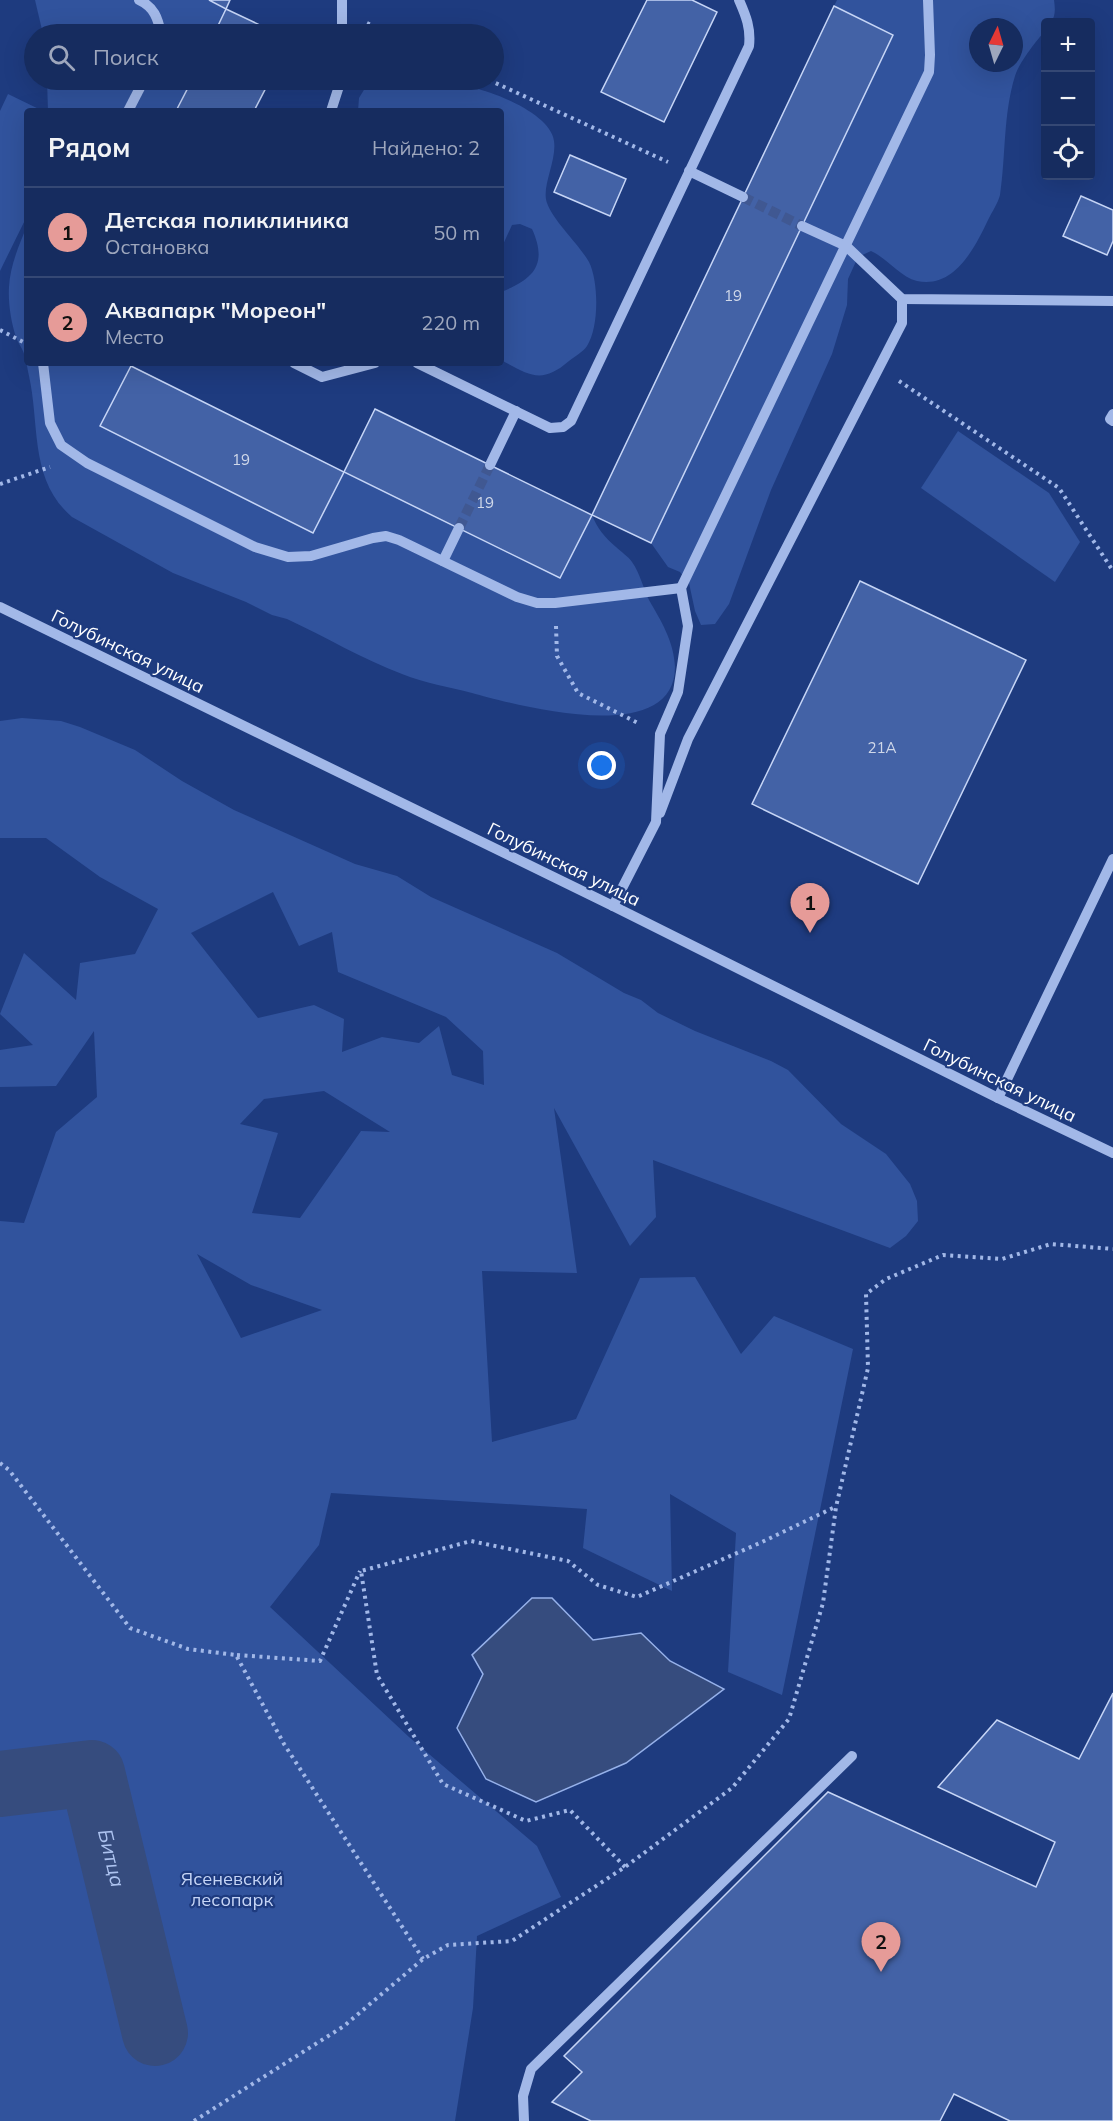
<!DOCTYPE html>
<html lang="ru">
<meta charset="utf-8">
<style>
:root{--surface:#162c5f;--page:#233868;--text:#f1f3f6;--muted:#9ea7bd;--line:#354874;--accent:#e69b98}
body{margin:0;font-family:Mulish,sans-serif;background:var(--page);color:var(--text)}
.controls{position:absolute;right:18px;top:18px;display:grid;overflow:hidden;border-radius:6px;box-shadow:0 6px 24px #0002}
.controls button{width:54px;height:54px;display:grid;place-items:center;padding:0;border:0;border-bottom:2px solid var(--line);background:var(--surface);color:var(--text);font:30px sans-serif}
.compass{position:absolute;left:969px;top:18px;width:54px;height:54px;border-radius:50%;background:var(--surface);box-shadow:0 6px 24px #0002;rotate:5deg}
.you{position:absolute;left:602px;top:766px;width:21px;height:21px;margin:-15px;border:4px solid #fff;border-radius:50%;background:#1a73e8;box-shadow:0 0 0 9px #1a73e833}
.badge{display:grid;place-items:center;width:39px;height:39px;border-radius:50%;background:var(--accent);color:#111;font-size:20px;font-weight:700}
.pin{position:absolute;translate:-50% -50px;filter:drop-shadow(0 2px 3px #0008)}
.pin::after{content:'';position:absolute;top:32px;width:21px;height:18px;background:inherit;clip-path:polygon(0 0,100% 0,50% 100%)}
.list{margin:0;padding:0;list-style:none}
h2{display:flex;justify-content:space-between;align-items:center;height:78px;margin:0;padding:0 24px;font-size:26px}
h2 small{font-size:20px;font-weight:400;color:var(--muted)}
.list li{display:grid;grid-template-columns:39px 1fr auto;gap:18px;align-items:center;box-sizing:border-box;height:90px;padding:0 24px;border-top:2px solid var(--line)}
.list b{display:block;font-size:22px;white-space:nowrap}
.list p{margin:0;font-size:20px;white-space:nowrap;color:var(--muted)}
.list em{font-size:20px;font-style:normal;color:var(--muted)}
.icon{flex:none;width:33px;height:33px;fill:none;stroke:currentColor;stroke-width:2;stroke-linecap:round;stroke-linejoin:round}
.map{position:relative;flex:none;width:1113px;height:2121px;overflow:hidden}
.search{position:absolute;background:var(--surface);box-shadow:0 6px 24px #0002;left:24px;top:24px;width:480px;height:66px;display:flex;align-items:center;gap:15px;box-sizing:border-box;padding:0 21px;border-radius:33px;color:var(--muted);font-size:22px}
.panel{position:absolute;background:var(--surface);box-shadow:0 6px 24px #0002;left:24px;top:108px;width:480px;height:258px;border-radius:6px}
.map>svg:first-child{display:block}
.green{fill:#31539d;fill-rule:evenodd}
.water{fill:#364c7e;stroke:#96b1ea;stroke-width:1.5}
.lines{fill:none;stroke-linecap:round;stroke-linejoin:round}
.river{stroke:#364c7e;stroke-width:66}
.building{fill:#4362a6;stroke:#c6d5f6;stroke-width:1.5}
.minor-tunnel{stroke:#405892;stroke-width:10;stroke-dasharray:10 5;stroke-linecap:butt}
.path{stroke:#a2b8e8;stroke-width:4;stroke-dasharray:3 4.5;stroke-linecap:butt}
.minor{stroke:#a2b8e8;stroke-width:10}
.labels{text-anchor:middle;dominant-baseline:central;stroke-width:4.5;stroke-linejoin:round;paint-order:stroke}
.number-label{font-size:15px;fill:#d0d8e9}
.street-label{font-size:18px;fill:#fff;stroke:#1e3b7f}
.park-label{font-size:18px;fill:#c6d5f6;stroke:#1e3b7f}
.water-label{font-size:20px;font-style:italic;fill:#adc3f0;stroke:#1e3b7f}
</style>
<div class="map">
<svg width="1113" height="2121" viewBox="0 0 1113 2121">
<rect width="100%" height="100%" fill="#1e3b7f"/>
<g class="green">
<polygon points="35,0 209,0 226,9 214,34 43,34"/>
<path d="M837,0H1054C1055,7 1056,16 1051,22H1046L1045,31C1036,41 1019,63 1015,76C1003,115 1006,155 1000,195C998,203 992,212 988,220C975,247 955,289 917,281C900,277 887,258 871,251L858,257L848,279L847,305L832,354L771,490L729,604L715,624L701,625L695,611L689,583L680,572L668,567L651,543L893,35L834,6ZM978,27H1014V63H978Z"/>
<polygon points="47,80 192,80 176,111 48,111"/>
<path d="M370,80C386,79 404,77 420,80C438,82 457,84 474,88C497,93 551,115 554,141C557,161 541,187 547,203C554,222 578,243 589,262C599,282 599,328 587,346C583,352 575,356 569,361C541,385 530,375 501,360V292C534,279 548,264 532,229L520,224L512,225L501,249V111H358L359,98Z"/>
<polygon points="8,94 43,111 27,111 27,216 0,271 0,111"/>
<path d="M27,226V363H125L131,366L100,426L313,533L344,472L560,578L592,515C597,528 605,538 616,547C621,552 628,556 632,562C640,573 643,588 649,600C661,621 674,641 675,667C675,749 516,705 472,693C449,687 425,683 402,674C362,659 326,637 287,619L272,615L246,602L173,573L72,517C29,480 40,425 29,376C27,367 26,357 22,349C20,345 17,341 16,337C11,322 8,303 9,287C10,266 19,245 27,226Z"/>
<polygon points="958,431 1049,493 1080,542 1055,582 921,488"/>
<path d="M22,718L61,721L80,727L135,750L182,781L234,810L355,864L397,876L431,897L557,953L624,993L641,1000L658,1013L695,1031L771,1061L788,1070L841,1124L886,1154L910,1184L917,1201L918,1221L906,1236L890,1248L653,1160L656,1217L630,1246L554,1108L577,1273L482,1271L492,1442L576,1419L640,1278L695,1277L741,1354L774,1316L853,1349L782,1695L728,1672L736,1533L670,1494L672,1591L583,1548L587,1509L331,1493L319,1545L270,1607L409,1737L537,1846L561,1897L477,1936L473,2008L455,2121H0V1221L24,1223L56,1132L97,1097L94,1031L56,1086L0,1087V1050L33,1045L0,1014L24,953L76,1000L80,963L135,954L158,909L100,877L46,838H0V721ZM273,892L299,946L332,932L338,972L446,1017L483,1051L484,1085L452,1075L439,1026L419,1043L382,1037L342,1052L344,1019L314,1005L258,1018L191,933ZM324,1091L390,1132L361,1131L300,1218L252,1213L278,1133L240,1124L264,1099ZM197,1254L251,1285L322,1310L241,1338Z"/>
</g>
<polygon class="water" points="532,1598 552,1598 593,1640 641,1633 670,1661 724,1689 626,1763 536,1802 486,1779 457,1728 483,1674 472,1655"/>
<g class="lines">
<path class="river" id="s1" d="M0,1784L92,1773L155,2033"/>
</g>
<g class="building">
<polygon points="209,0 230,0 226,9"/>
<polygon points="647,0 692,0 717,12 664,122 601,92"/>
<polygon points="834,6 893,35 651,543 592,515"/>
<polygon points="226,9 279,34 214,34"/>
<polygon points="192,80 270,80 254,111 176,111"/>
<polygon points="570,155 626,179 610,216 554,192"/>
<polygon points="1081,196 1113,210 1113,241 1107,255 1063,236"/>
<polygon points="131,366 344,472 313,533 100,426"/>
<polygon points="375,409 592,515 560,578 344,472"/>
<polygon points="860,581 1026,660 918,884 752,804"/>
<polygon points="1113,1693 1113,2121 1010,2121 954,2094 940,2121 591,2121 552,2102 582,2072 564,2056 828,1792 1036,1887 1055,1842 938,1787 997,1720 1079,1759"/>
</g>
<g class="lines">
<g class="minor-tunnel">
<polyline points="743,197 802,226"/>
<polyline points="459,528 490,465"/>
</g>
<g class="path">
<polyline points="367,23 391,34"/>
<polyline points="489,80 668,162"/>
<polyline points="0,330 27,344"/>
<polyline points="899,381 1059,488 1113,571"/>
<polyline points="0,484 50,467"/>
<polyline points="556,626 557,656 578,693 638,723"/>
<polyline points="0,1463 9,1470 130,1628 188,1649 236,1655 284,1744 423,1959"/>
<polyline points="237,1655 320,1661 360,1571"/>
<polyline points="625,1867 570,1810 526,1821 443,1784 377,1675 361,1571 471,1541 568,1561 598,1585 637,1597 762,1542 835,1507"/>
<polyline points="194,2121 344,2026 423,1959 448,1945 512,1941 625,1867 732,1788 789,1719 823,1603 836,1507 868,1368 866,1294 886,1279 943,1255 1002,1259 1051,1244 1113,1249"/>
</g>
<g class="minor">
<path d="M139,0C154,7 158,18 161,34"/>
<polyline points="342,0 342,34"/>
<polyline points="128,111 144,80"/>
<polyline points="331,111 341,80"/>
<polyline points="689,171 743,197"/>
<polyline points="802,226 846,246 902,299 1113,301"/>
<polyline points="43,363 50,423 61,445 87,463 255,547 288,557 311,556 373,538 386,536 399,540 517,597 537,603 555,603 681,588"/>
<polyline points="294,363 322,377 375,363"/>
<path d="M417,363L550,428L563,427L571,421L749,46C751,28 746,16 739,0"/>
<polyline points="1113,414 1110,419 1113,421"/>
<polyline points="490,465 516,411"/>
<polyline points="443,561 459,528"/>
<polyline points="0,607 613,906 998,1098 1113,1153"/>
<polyline points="660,813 688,739 902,323 902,299"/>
<polyline points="613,906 656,822 660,734 678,692 688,626 681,588 929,72 930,55 928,0"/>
<polyline points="998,1098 1113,859"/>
<polyline points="524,2121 523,2096 531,2069 852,1756"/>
</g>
</g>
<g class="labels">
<g class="number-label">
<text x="733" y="295">19</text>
<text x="241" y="459">19</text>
<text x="485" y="502">19</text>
<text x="882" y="747">21А</text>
</g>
<g class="street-label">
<text transform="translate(128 651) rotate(26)">Голубинская улица</text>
<text transform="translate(564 864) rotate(26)">Голубинская улица</text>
<text transform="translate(1000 1080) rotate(26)">Голубинская улица</text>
</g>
<g class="park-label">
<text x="232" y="1878">Ясеневский<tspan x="232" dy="21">лесопарк</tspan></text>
</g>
<g class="water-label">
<text stroke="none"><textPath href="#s1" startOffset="180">Битца</textPath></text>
</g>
</g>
</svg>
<div class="controls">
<button>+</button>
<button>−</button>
<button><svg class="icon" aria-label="locate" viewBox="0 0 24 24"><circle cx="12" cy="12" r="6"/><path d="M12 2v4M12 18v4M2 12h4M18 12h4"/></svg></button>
</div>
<svg class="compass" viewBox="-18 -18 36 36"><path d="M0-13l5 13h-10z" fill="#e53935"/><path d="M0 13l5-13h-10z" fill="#9ea7bd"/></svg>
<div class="you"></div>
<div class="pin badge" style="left:810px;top:933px">1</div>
<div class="pin badge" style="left:881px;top:1972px">2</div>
<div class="search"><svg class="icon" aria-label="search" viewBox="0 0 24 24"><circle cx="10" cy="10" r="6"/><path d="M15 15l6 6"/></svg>Поиск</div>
<section class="panel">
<h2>Рядом<small>Найдено: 2</small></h2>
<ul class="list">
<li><span class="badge">1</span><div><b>Детская поликлиника</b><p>Остановка</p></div><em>50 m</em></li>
<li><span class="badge">2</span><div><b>Аквапарк &quot;Мореон&quot;</b><p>Место</p></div><em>220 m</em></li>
</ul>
</section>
</div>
